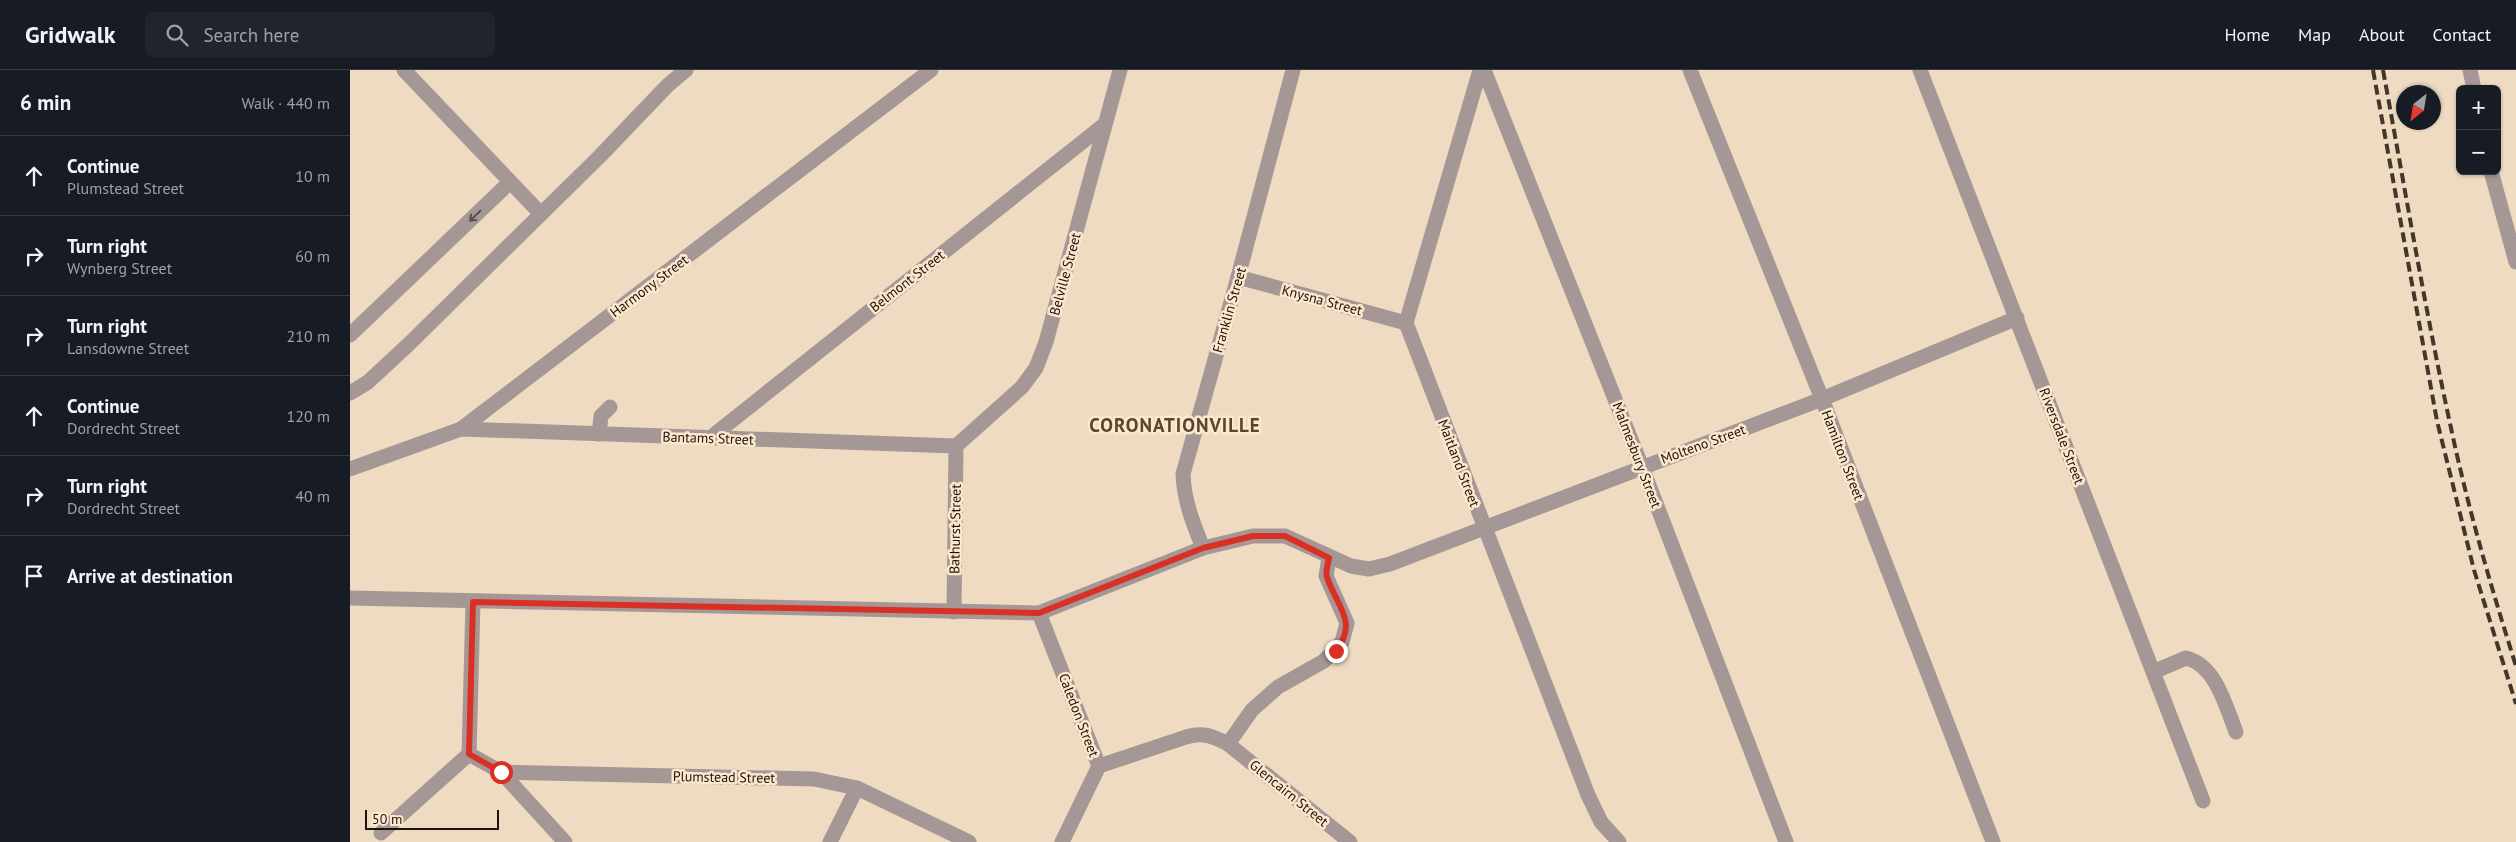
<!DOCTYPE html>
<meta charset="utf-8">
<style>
:root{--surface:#171b24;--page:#20242c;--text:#f1f3f6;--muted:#9ea1a6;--line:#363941}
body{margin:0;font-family:"PT Sans",sans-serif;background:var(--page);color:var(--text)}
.controls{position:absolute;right:15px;top:15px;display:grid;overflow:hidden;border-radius:8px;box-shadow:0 1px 4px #0004}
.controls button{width:45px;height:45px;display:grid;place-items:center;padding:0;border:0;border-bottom:1px solid var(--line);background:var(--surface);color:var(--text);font:25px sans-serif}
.compass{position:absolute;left:2046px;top:15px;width:45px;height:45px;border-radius:50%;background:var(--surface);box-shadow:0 1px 4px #0004;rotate:210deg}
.scale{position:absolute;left:15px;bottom:12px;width:134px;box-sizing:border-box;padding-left:5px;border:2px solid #1b140a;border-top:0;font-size:14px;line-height:18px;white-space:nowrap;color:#1b140a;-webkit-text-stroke:4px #fde8ce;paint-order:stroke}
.stop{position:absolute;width:15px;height:15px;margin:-11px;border:4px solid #d93025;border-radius:50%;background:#fff}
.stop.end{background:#d93025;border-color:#fff;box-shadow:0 1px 5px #0008}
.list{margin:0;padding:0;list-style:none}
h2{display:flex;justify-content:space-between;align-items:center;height:65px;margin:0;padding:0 20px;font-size:21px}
h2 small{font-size:16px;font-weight:400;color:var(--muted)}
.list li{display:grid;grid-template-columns:32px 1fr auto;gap:15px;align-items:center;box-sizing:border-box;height:80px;padding:0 20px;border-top:1px solid var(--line)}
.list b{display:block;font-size:19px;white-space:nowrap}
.list p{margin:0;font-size:16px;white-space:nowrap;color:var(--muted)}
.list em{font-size:16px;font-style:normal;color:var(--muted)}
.icon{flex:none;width:28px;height:28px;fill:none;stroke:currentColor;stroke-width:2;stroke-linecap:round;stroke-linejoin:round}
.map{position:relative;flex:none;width:2166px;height:772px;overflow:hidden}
header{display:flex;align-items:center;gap:30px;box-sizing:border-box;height:70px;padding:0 25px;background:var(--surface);border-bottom:1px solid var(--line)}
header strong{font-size:24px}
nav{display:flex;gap:28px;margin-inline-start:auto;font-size:18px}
.search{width:350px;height:45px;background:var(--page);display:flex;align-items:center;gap:12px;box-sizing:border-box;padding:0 18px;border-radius:8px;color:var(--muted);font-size:19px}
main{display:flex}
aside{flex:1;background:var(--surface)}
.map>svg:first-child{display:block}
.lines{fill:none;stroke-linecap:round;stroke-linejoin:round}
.minor{stroke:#a69797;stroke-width:15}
.rail{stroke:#41382b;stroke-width:4;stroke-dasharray:10 5;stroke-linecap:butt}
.oneway{stroke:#5a4f49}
.route{stroke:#d93025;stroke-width:6}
.labels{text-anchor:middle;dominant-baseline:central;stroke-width:5;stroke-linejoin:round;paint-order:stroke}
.street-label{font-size:14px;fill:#1b140a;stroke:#fde8ce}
.district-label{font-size:19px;font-weight:bold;letter-spacing:1px;fill:#574730;stroke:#fde8ce}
</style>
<header>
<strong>Gridwalk</strong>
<div class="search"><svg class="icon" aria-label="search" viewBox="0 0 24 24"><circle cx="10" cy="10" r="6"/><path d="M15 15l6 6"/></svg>Search here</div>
<nav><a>Home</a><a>Map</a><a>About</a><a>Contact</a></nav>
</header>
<main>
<aside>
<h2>6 min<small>Walk · 440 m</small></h2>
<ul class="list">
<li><svg class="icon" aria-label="ahead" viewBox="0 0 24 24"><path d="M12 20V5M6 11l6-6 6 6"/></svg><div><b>Continue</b><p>Plumstead Street</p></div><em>10 m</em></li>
<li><svg class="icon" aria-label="right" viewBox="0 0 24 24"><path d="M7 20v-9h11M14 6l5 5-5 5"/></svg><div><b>Turn right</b><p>Wynberg Street</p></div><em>60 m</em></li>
<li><svg class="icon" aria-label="right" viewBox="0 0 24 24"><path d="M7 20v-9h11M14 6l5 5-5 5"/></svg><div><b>Turn right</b><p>Lansdowne Street</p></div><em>210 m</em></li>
<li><svg class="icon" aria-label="ahead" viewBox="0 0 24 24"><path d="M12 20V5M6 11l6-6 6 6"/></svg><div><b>Continue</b><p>Dordrecht Street</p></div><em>120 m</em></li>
<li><svg class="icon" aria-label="right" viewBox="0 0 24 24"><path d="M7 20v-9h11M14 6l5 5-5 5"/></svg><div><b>Turn right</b><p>Dordrecht Street</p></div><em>40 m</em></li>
<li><svg class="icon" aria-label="arrive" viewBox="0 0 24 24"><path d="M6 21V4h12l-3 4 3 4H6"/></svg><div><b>Arrive at destination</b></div></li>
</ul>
</aside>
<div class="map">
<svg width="2166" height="772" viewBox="0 0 2166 772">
<rect width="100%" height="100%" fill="#efdbc1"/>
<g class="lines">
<g class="minor">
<polyline points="54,0 191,144"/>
<polyline points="1130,0 1056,253 1238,725 1251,752 1269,772"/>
<polyline points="1134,0 1292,397 1436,772"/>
<polyline points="1340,0 1472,329 1643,772"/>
<polyline points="1570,0 1853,731"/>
<polyline points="2120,0 2124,19"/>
<polyline points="2141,101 2166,192"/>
<polyline points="888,207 1056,253"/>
<polyline points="0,265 160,112"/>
<polyline points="0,323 18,312 59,274 250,86 318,15 336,0"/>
<polyline points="111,359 606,376"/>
<polyline points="249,364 251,346 260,337"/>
<polyline points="360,368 755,54"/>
<polyline points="606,376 672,317 686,298 696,272 770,0"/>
<polyline points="0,399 111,359 581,0"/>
<path d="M853,478C843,453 834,431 833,404L888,207L943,0"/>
<polyline points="0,528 689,543 853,478 903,466 935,466 1001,496 1019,499 1040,494 1472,329 1667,248"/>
<polyline points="604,542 606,376"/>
<polyline points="689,543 749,696 712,772"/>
<path d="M1803,602L1836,588C1866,595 1876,637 1886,662"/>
<polyline points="878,674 902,640 928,617 974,591 992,572 997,553 976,506 979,488"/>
<polyline points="119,684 151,702 464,709 507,718 619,772"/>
<path d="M749,696L836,667C853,662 863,666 878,674L1000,772"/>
<polyline points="151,702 215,772"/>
<polyline points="31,763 119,684 123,532"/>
<polyline points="480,772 507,718"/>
</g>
<g class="rail">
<polyline points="2023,0 2087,351 2124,500 2166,634"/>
<path d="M2033,0C2055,119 2075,239 2101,358C2118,438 2141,517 2166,596"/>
</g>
</g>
<defs><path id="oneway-shaft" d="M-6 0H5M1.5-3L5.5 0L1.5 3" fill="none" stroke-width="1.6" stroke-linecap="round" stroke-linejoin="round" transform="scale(1.25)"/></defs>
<use class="oneway" href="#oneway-shaft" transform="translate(125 146) rotate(136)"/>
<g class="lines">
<path class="route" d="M151,702L119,684L123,532L689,543L853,478L903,466H935L979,488C978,494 975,502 977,507C986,536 1009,551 986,581"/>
</g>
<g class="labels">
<g class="street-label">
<text transform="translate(715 204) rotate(-75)">Belville Street</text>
<text transform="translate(557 211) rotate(-38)">Belmont Street</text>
<text transform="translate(299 216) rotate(-37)">Harmony Street</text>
<text transform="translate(972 230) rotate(15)">Knysna Street</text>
<text transform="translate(879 240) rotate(-74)">Franklin Street</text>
<text transform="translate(1712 366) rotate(69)">Riversdale Street</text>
<text transform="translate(358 368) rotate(2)">Bantams Street</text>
<text transform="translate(1353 374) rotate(-20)">Molteno Street</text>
<text transform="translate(1287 385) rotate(69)">Malmesbury Street</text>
<text transform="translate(1493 385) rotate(69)">Hamilton Street</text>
<text transform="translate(1109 393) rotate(69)">Maitland Street</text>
<text transform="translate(605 459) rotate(-89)">Bathurst Street</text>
<text transform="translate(729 645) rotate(69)">Caledon Street</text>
<text transform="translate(374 707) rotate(1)">Plumstead Street</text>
<text transform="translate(939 723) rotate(39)">Glencairn Street</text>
</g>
<g class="district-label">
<text x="825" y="355">CORONATIONVILLE</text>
</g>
</g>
</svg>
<div class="controls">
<button>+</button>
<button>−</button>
</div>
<svg class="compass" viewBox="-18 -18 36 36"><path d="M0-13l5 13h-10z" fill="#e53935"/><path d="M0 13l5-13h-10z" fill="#9ea1a6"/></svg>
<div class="scale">50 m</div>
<div class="stop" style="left:151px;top:702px"></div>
<div class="stop end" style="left:986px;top:581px"></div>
</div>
</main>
